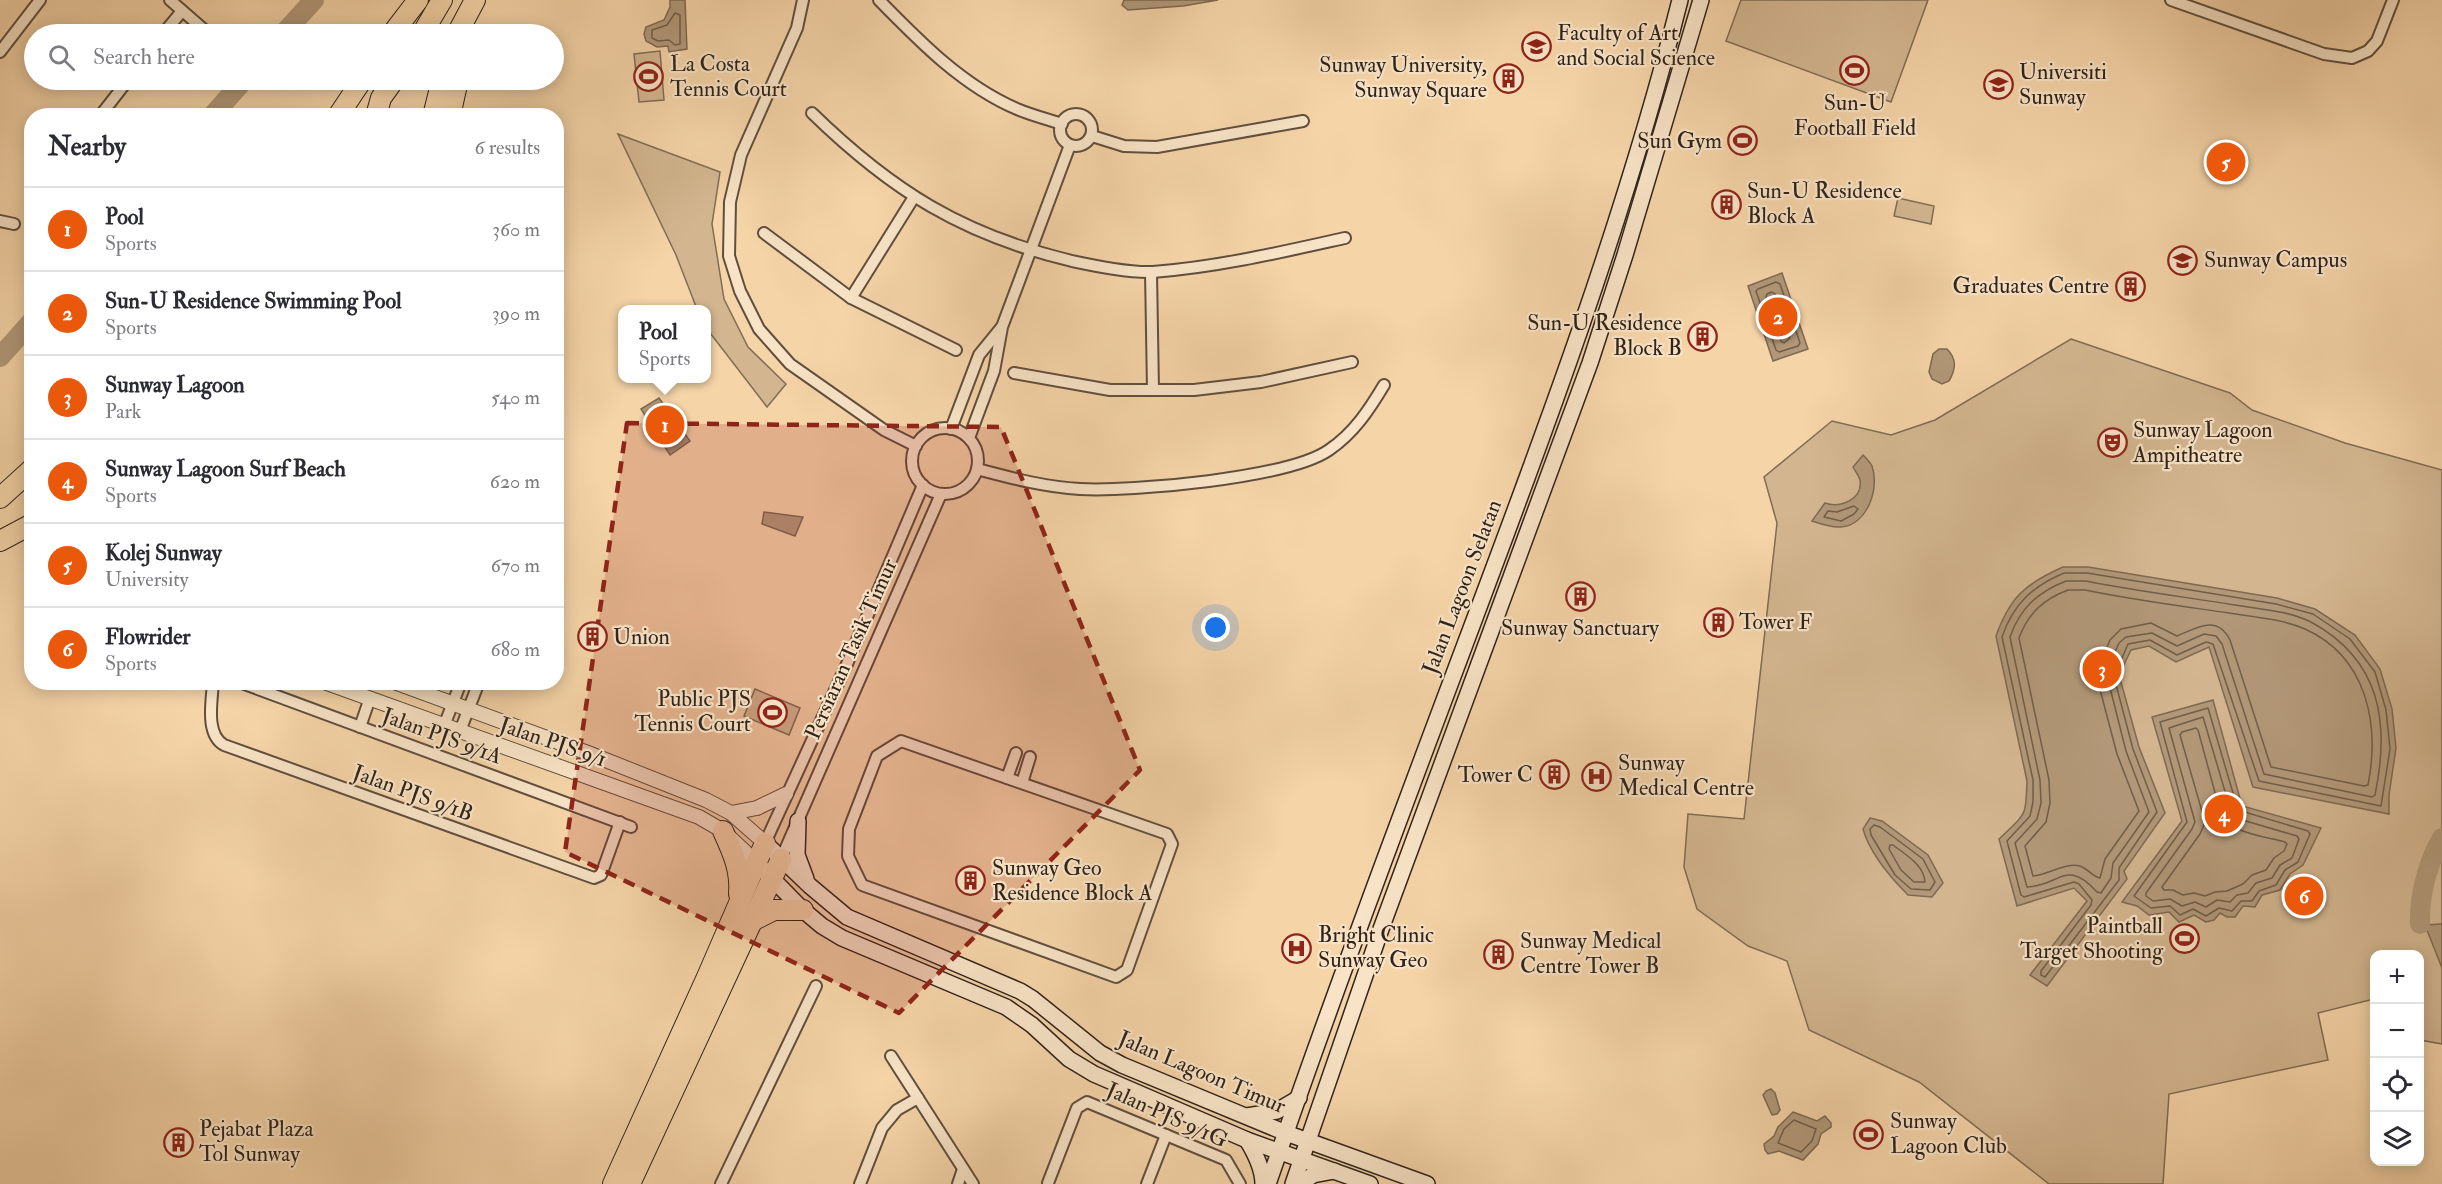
<!DOCTYPE html>
<meta charset="utf-8">
<style>
:root{--surface:#fff;--page:#f7f7f7;--text:#2b2b33;--muted:#7c7c81;--line:#e1e1e2;--accent:#ea580c}
body{margin:0;font-family:"IM FELL Double Pica",serif;background:var(--page);color:var(--text)}
.controls{position:absolute;right:18px;bottom:18px;display:grid;overflow:hidden;border-radius:12px;box-shadow:0 3px 15px #0003}
.controls button{width:54px;height:54px;display:grid;place-items:center;padding:0;border:0;border-bottom:2px solid var(--line);background:var(--surface);color:var(--text);font:30px sans-serif}
.you{position:absolute;left:1216px;top:628px;width:21px;height:21px;margin:-15px;border:4px solid #fff;border-radius:50%;background:#1a73e8;box-shadow:0 0 0 9px #1a73e833}
.badge{display:grid;place-items:center;width:39px;height:39px;border-radius:50%;background:var(--accent);color:#fff;font-size:20px;font-weight:700}
.pin{position:absolute;translate:-50% -50%;border:3px solid #fff;box-shadow:0 2px 6px #0006}
.popup{position:absolute;left:618px;top:305px;width:93px;height:78px;box-sizing:border-box;display:grid;place-content:center;border-radius:12px;background:var(--surface);filter:drop-shadow(0 2px 4px #0005);font-size:20px;white-space:nowrap;color:var(--muted)}
.popup b{font-size:22px;color:var(--text)}
.popup::after{content:'';position:absolute;left:50%;top:100%;margin-left:-12px;border:12px solid transparent;border-top-color:var(--surface)}
.list{margin:0;padding:0;list-style:none}
h2{display:flex;justify-content:space-between;align-items:center;height:78px;margin:0;padding:0 24px;font-size:26px}
h2 small{font-size:20px;font-weight:400;color:var(--muted)}
.list li{display:grid;grid-template-columns:39px 1fr auto;gap:18px;align-items:center;box-sizing:border-box;height:84px;padding:0 24px;border-top:2px solid var(--line)}
.list b{display:block;font-size:22px;white-space:nowrap}
.list p{margin:0;font-size:20px;white-space:nowrap;color:var(--muted)}
.list em{font-size:20px;font-style:normal;color:var(--muted)}
.icon{flex:none;width:33px;height:33px;fill:none;stroke:currentColor;stroke-width:2;stroke-linecap:round;stroke-linejoin:round}
.map{position:relative;flex:none;width:2442px;height:1184px;overflow:hidden}
.search{position:absolute;background:var(--surface);box-shadow:0 3px 15px #0003;left:24px;top:24px;width:540px;height:66px;display:flex;align-items:center;gap:15px;box-sizing:border-box;padding:0 21px;border-radius:33px;color:var(--muted);font-size:22px}
.panel{position:absolute;background:var(--surface);box-shadow:0 3px 15px #0003;left:24px;top:108px;width:540px;height:582px;border-radius:24px}
.map>svg:first-child{display:block}
.green{fill:#d3b690;stroke:#816c56;stroke-width:1.5}
.water{fill:#b29878;stroke:#7e6953;stroke-width:1.5}
.lines{fill:none;stroke-linecap:round;stroke-linejoin:round}
.shore{stroke:#705e4a;stroke-width:1.5}
.river{stroke:#b29878;stroke-width:20}
.minor-casing{stroke:#604f3e;stroke-width:14}
.tertiary-casing{stroke:#604f3e;stroke-width:16}
.secondary-casing{stroke:#2f231b;stroke-width:18}
.motorway-casing{stroke:#2f231b;stroke-width:22}
.minor{stroke:#f8e3c6;stroke-width:10}
.tertiary{stroke:#f8e3c6;stroke-width:14}
.secondary{stroke:#f8e3c6;stroke-width:15}
.motorway{stroke:#f5d4a8;stroke-width:20}
.marked{fill:#8f2418;fill-opacity:0.2;stroke:#8f2418;stroke-width:4.5;stroke-dasharray:12 8;stroke-linejoin:round}
.labels{text-anchor:middle;dominant-baseline:central;stroke-width:4.5;stroke-linejoin:round;paint-order:stroke}
.poi-label{font-size:22px;fill:#2f231b;stroke:#f8e3c6;text-anchor:start}
.street-label{font-size:22px;fill:#2f231b;stroke:#f8e3c6}
</style>
<div class="map">
<svg width="2442" height="1184" viewBox="0 0 2442 1184">
<rect width="100%" height="100%" fill="#f5d4a8"/>
<filter id="stains"><feTurbulence type="fractalNoise" baseFrequency=".00333" numOctaves="4"/><feColorMatrix values="0 0 0 0 .2 0 0 0 0 .09 0 0 0 0 .02 0 0 0 .5 -.17"/></filter>
<radialGradient id="worn" r=".72"><stop offset=".6" stop-color="#630" stop-opacity="0"/><stop offset="1" stop-color="#630" stop-opacity=".3"/></radialGradient>
<g class="green">
<polygon points="1741,0 1928,0 1891,102 1726,41"/>
<polygon points="660,51 664,100 639,102 634,54"/>
<polygon points="618,134 720,172 712,224 724,299 748,347 786,384 767,407 707,329 707,310 697,309 676,255"/>
<polygon points="1898,198 1934,206 1931,224 1894,216"/>
<polygon points="2071,339 2230,393 2252,410 2345,443 2442,470 2442,1044 2420,1040 2420,954 2374,954 2374,999 2318,1013 2328,1060 2169,1094 2163,1184 2049,1184 1919,1082 1809,1030 1787,961 1748,946 1697,909 1684,867 1688,814 1744,819 1777,523 1764,477 1832,421 1891,435 1935,420"/>
<polygon points="755,689 800,708 789,735 744,716"/>
</g>
<g class="water">
<polygon points="670,0 685,0 687,49 669,52 668,46 657,47 646,41 644,34 646,27 664,20 670,7"/>
<polygon points="1124,0 1218,0 1183,6 1128,10 1122,5"/>
<polygon points="1782,273 1808,349 1773,361 1748,286"/>
<path d="M1939,349H1947C1957,359 1956,369 1949,381L1942,384L1932,379L1929,372L1933,354Z"/>
<polygon points="659,398 690,441 670,455 641,409"/>
<path d="M1863,455C1866,458 1870,462 1872,466C1880,489 1867,525 1841,527C1831,528 1821,524 1812,521L1825,503C1840,508 1863,500 1860,480C1859,476 1855,471 1853,467Z"/>
<polygon points="764,512 803,517 795,536 762,524"/>
<path d="M2063,567H2088L2277,598L2315,609L2355,635L2380,669L2392,709L2396,748L2389,795V814L2253,787L2209,647L2176,662L2149,646L2131,650L2119,675L2139,747L2165,813L2124,871L2127,879L2047,986L2030,975L2087,901L2074,888L2017,906L1999,839C2026,813 2026,818 2027,781L1996,636C2010,597 2025,584 2063,567Z"/>
<polygon points="2213,700 2242,806 2321,828 2303,865 2290,874 2280,890 2262,895 2255,907 2243,906 2235,917 2227,917 2220,913 2214,920 2206,922 2194,915 2179,922 2169,912 2149,915 2137,906 2122,902 2182,821 2152,717"/>
<path d="M1870,818L1882,821L1928,855L1943,883L1932,897L1908,895C1890,877 1870,854 1863,829Z"/>
<polygon points="2307,880 2317,902 2300,912 2290,890"/>
<polygon points="2442,924 2442,968 2425,925"/>
<polygon points="1771,1089 1775,1093 1780,1110 1777,1114 1772,1115 1763,1095 1766,1091"/>
<polygon points="1793,1112 1817,1121 1825,1116 1831,1123 1831,1127 1821,1134 1818,1144 1803,1160 1779,1151 1768,1154 1765,1150 1764,1144 1774,1136 1778,1127"/>
</g>
<g class="lines">
<g class="shore">
<polygon points="675,13 680,15 680,44 675,45 669,40 658,41 652,38 652,30 667,25"/>
<polygon points="1776,282 1780,284 1800,343 1798,346 1779,352 1776,350 1756,291 1758,289"/>
<polygon points="1772,292 1775,294 1790,338 1784,343 1781,341 1766,297 1767,294"/>
<polygon points="656,407 680,438 680,441 674,445 670,444 650,413 651,410"/>
<polygon points="1854,506 1858,509 1854,514 1841,521 1824,517 1828,511 1837,512"/>
<path d="M2064,573H2087L2276,604L2313,614L2350,639L2375,672L2386,710L2390,749L2381,806L2259,781L2213,644L2206,642L2177,655L2150,640L2128,644L2114,677L2133,749L2157,812L2119,868V880L2045,977L2041,975V971L2091,905L2092,900L2079,884L2074,882L2024,897L2021,895L2007,841L2030,816L2033,802V780L2002,637C2013,604 2033,586 2064,573Z"/>
<path d="M2066,581H2086C2135,591 2186,597 2235,605C2259,609 2289,611 2311,622C2381,660 2390,723 2375,795L2372,797L2264,774L2222,644L2216,636L2204,634L2177,646L2152,633L2126,637L2119,643L2106,672L2126,751L2149,812L2113,863L2111,878L2101,893L2097,892C2066,858 2062,885 2027,887L2015,843L2037,819L2041,803L2040,780L2010,637C2020,608 2038,592 2066,581Z"/>
<path d="M2068,590H2085C2133,600 2181,606 2229,613C2254,617 2282,619 2305,629C2367,657 2380,724 2368,785L2364,786L2271,767L2230,640C2217,614 2197,628 2177,636L2151,623L2121,629L2110,640L2099,666L2097,678L2117,754L2139,811L2105,859L2100,878C2093,877 2088,869 2080,866C2065,862 2048,875 2033,876L2025,846L2046,822L2050,803L2049,780L2019,638C2028,613 2044,599 2068,590Z"/>
<polygon points="2208,708 2238,810 2308,831 2310,834 2298,862 2285,870 2276,885 2259,891 2252,901 2241,901 2232,911 2219,908 2206,916 2193,909 2180,915 2170,906 2151,908 2134,896 2187,822 2160,722"/>
<polygon points="2203,717 2232,815 2239,819 2297,836 2299,839 2292,858 2280,865 2272,878 2256,883 2248,893 2237,895 2230,902 2217,900 2206,907 2195,902 2182,906 2170,899 2153,901 2146,896 2146,893 2192,829 2195,822 2169,728"/>
<path d="M2196,728L2198,730L2220,811C2229,834 2264,836 2285,842L2287,844L2284,851L2274,858L2266,870L2252,875L2243,884L2227,891L2215,892L2205,896L2194,893L2183,895L2173,890H2164L2162,887L2200,834L2204,825L2203,815L2180,735L2182,732Z"/>
<polygon points="1874,825 1880,827 1923,859 1935,882 1930,890 1911,889 1895,875 1871,835 1870,829"/>
<path d="M1890,845H1893C1906,855 1924,865 1925,882H1914L1901,870L1889,849Z"/>
<polygon points="1794,1120 1816,1129 1812,1141 1801,1152 1778,1143 1784,1129"/>
</g>
<g class="river">
<polyline points="283,34 314,0"/>
<polyline points="212,116 244,80"/>
<polyline points="0,357 32,321"/>
<path d="M2420,924C2419,896 2428,861 2442,838"/>
</g>
<defs>
<g id="minor">
<polyline points="170,0 209,34"/>
<polyline points="803,0 797,28 741,155 730,202 729,256 740,291 759,329 790,364 884,430 916,446"/>
<path d="M879,0C920,42 963,86 1017,109C1031,115 1047,119 1062,124"/>
<polyline points="2171,0 2324,54 2352,58 2368,51 2377,41 2393,0"/>
<polyline points="163,34 182,11"/>
<polyline points="0,52 40,0"/>
<path d="M812,113C892,191 963,235 1072,261C1096,266 1129,273 1153,272C1218,267 1282,252 1345,238"/>
<circle cx="1076" cy="130" r="16"/>
<polyline points="100,116 128,80"/>
<polyline points="1092,136 1124,146 1157,147 1303,121"/>
<polyline points="0,221 14,224"/>
<polyline points="764,233 851,298 956,350"/>
<polyline points="1151,272 1153,390"/>
<polyline points="851,298 914,197"/>
<polyline points="1014,373 1110,390 1194,390 1261,382 1352,362"/>
<circle cx="945" cy="461" r="33"/>
<polyline points="951,429 979,355 1001,328"/>
<polyline points="969,438 994,371 1002,327 1070,145"/>
<path d="M977,469C1011,478 1044,487 1080,489C1131,492 1289,478 1329,450C1354,433 1369,410 1384,385"/>
<path d="M213,682C212,701 205,734 224,745L594,878L601,875L620,822"/>
<polyline points="239,682 631,827"/>
<polyline points="444,726 461,682"/>
<polyline points="360,727 370,698"/>
<polyline points="460,731 479,682"/>
<polygon points="901,741 1167,834 1172,844 1127,970 1116,977 862,885 848,856 849,829 877,756"/>
<polyline points="1007,778 1016,753"/>
<polyline points="1022,783 1030,757"/>
<polyline points="765,843 847,664 923,485"/>
<polyline points="781,859 941,494"/>
<polyline points="891,1056 973,1184"/>
<polyline points="1048,1183 1077,1108 1087,1102 1226,1160 1240,1184"/>
<polyline points="721,1184 816,986"/>
<polyline points="860,1184 882,1128 897,1110 918,1098"/>
<polyline points="958,1184 963,1169"/>
<polyline points="1147,1184 1166,1135"/>
</g>
<g id="tertiary">
<polyline points="324,682 699,817 723,831 756,862"/>
<polyline points="394,682 588,753 706,800 731,813 765,843"/>
<polyline points="731,813 757,808 786,794"/>
</g>
<g id="secondary">
<polyline points="798,821 797,855 806,879"/>
<polyline points="765,843 810,886 847,917 1020,991 1033,999 1100,1053 1122,1065 1286,1133 1427,1184"/>
<polyline points="756,862 803,910 822,926 842,938 1006,1007 1032,1025 1069,1059 1094,1074 1247,1140 1370,1184"/>
<polyline points="1247,1116 1277,1111 1299,1098"/>
<path d="M1247,1140C1255,1153 1263,1168 1263,1184"/>
<path d="M1268,1184C1331,1001 1399,820 1467,639C1546,429 1625,218 1680,0"/>
<polyline points="1293,1184 1381,929 1590,363 1625,255 1701,0"/>
<polyline points="1300,1184 1313,1175 1334,1171"/>
</g>
<g id="motorway">
<polyline points="392,34 418,0"/>
<polyline points="422,34 442,0"/>
<polyline points="457,34 475,0"/>
<polyline points="338,116 362,80"/>
<polyline points="376,116 381,98 394,80"/>
<polyline points="433,116 442,80"/>
<polyline points="450,116 458,80"/>
<polyline points="0,498 32,469"/>
<polyline points="0,541 32,524"/>
<path d="M723,831C733,853 741,870 739,894"/>
<polyline points="750,922 774,910 803,910"/>
<polyline points="613,1184 707,977 765,843"/>
<polyline points="630,1184 781,859"/>
</g>
</defs>
<use href="#minor" class="minor-casing"/>
<use href="#tertiary" class="tertiary-casing"/>
<use href="#secondary" class="secondary-casing"/>
<use href="#motorway" class="motorway-casing"/>
<use href="#minor" class="minor"/>
<use href="#tertiary" class="tertiary"/>
<use href="#secondary" class="secondary"/>
<use href="#motorway" class="motorway"/>
</g>
<path class="marked" d="M627,423L1001,427L1140,770L899,1013L565,852Z"/>
<defs>
<symbol id="university-ring" viewBox="-11 -11 22 22"><circle r="9.5" fill="#f8e3c6" stroke="#8f2418" stroke-width="1.5"/><path d="M0-5L7-2L0 1L-7-2ZM-4 1L0 2.5L4 1V4Q0 6-4 4Z" fill="#8f2418"/></symbol>
<symbol id="stadium-ring" viewBox="-11 -11 22 22"><circle r="9.5" fill="#f8e3c6" stroke="#8f2418" stroke-width="1.5"/><path d="M0-5a6.5 5 0 1 0 0 10a6.5 5 0 1 0 0-10ZM-3.5-1.8h7v3.6h-7Z" fill="#8f2418"/></symbol>
<symbol id="building-ring" viewBox="-11 -11 22 22"><circle r="9.5" fill="#f8e3c6" stroke="#8f2418" stroke-width="1.5"/><path d="M-4-6H4V6H1V3H-1V6H-4ZM-2.5-4.3h1.7v1.8h-1.7ZM.8-4.3h1.7v1.8H.8ZM-2.5-1h1.7V.8h-1.7ZM.8-1h1.7V.8H.8Z" fill="#8f2418"/></symbol>
<symbol id="theatre-ring" viewBox="-11 -11 22 22"><circle r="9.5" fill="#f8e3c6" stroke="#8f2418" stroke-width="1.5"/><path d="M-5-5.5Q0-4 5-5.5V0Q5 5 0 6Q-5 5-5 0ZM-3.3-2.5H-1v1.5H-3.3ZM1-2.5H3.3v1.5H1ZM-2.8 1Q0 5.5 2.8 1Z" fill="#8f2418"/></symbol>
<symbol id="hospital-ring" viewBox="-11 -11 22 22"><circle r="9.5" fill="#f8e3c6" stroke="#8f2418" stroke-width="1.5"/><path d="M-5-5h3v3.5h4V-5h3V5h-3V1.5h-4V5h-3Z" fill="#8f2418"/></symbol>
</defs>
<g fill-rule="evenodd">
<use href="#university-ring" x="1520" y="30" width="33" height="33"/>
<use href="#stadium-ring" x="1838" y="54" width="33" height="33"/>
<use href="#stadium-ring" x="632" y="60" width="33" height="33"/>
<use href="#building-ring" x="1492" y="62" width="33" height="33"/>
<use href="#university-ring" x="1982" y="68" width="33" height="33"/>
<use href="#stadium-ring" x="1726" y="124" width="33" height="33"/>
<use href="#building-ring" x="1710" y="188" width="33" height="33"/>
<use href="#university-ring" x="2166" y="244" width="33" height="33"/>
<use href="#building-ring" x="2114" y="270" width="33" height="33"/>
<use href="#building-ring" x="1686" y="320" width="33" height="33"/>
<use href="#theatre-ring" x="2096" y="426" width="33" height="33"/>
<use href="#building-ring" x="1564" y="580" width="33" height="33"/>
<use href="#building-ring" x="1702" y="606" width="33" height="33"/>
<use href="#building-ring" x="576" y="620" width="33" height="33"/>
<use href="#stadium-ring" x="756" y="696" width="33" height="33"/>
<use href="#building-ring" x="1538" y="758" width="33" height="33"/>
<use href="#hospital-ring" x="1580" y="760" width="33" height="33"/>
<use href="#building-ring" x="954" y="864" width="33" height="33"/>
<use href="#stadium-ring" x="2168" y="922" width="33" height="33"/>
<use href="#hospital-ring" x="1280" y="932" width="33" height="33"/>
<use href="#building-ring" x="1482" y="938" width="33" height="33"/>
<use href="#stadium-ring" x="1852" y="1118" width="33" height="33"/>
<use href="#building-ring" x="162" y="1126" width="33" height="33"/>
</g>
<g class="labels">
<g class="poi-label">
<text x="1557" y="33">Faculty of Art<tspan x="1557" dy="25">and Social Science</tspan></text>
<text x="670" y="64">La Costa<tspan x="670" dy="25">Tennis Court</tspan></text>
<text x="1487" y="65" text-anchor="end">Sunway University,<tspan x="1487" dy="25">Sunway Square</tspan></text>
<text x="2019" y="72">Universiti<tspan x="2019" dy="25">Sunway</tspan></text>
<text x="1855" y="103" text-anchor="middle">Sun-U<tspan x="1855" dy="25">Football Field</tspan></text>
<text x="1722" y="141" text-anchor="end">Sun Gym</text>
<text x="1747" y="191">Sun-U Residence<tspan x="1747" dy="25">Block A</tspan></text>
<text x="2204" y="260">Sunway Campus</text>
<text x="2109" y="286" text-anchor="end">Graduates Centre</text>
<text x="1682" y="323" text-anchor="end">Sun-U Residence<tspan x="1682" dy="25">Block B</tspan></text>
<text x="2133" y="430">Sunway Lagoon<tspan x="2133" dy="25">Ampitheatre</tspan></text>
<text x="1739" y="622">Tower F</text>
<text x="1580" y="628" text-anchor="middle">Sunway Sanctuary</text>
<text x="613" y="637">Union</text>
<text x="751" y="699" text-anchor="end">Public PJS<tspan x="751" dy="25">Tennis Court</tspan></text>
<text x="1618" y="763">Sunway<tspan x="1618" dy="25">Medical Centre</tspan></text>
<text x="1533" y="775" text-anchor="end">Tower C</text>
<text x="992" y="868">Sunway Geo<tspan x="992" dy="25">Residence Block A</tspan></text>
<text x="2163" y="926" text-anchor="end">Paintball<tspan x="2163" dy="25">Target Shooting</tspan></text>
<text x="1318" y="935">Bright Clinic<tspan x="1318" dy="25">Sunway Geo</tspan></text>
<text x="1520" y="941">Sunway Medical<tspan x="1520" dy="25">Centre Tower B</tspan></text>
<text x="1890" y="1121">Sunway<tspan x="1890" dy="25">Lagoon Club</tspan></text>
<text x="199" y="1129">Pejabat Plaza<tspan x="199" dy="25">Tol Sunway</tspan></text>
</g>
<g class="street-label">
<text transform="translate(1462 587) rotate(-69)">Jalan Lagoon Selatan</text>
<text transform="translate(851 649) rotate(-66)">Persiaran Tasik Timur</text>
<text transform="translate(442 736) rotate(20)">Jalan PJS 9/1A</text>
<text transform="translate(553 742) rotate(19)">Jalan PJS 9/1</text>
<text transform="translate(413 793) rotate(20)">Jalan PJS 9/1B</text>
<text transform="translate(1202 1072) rotate(23)">Jalan Lagoon Timur</text>
<text transform="translate(1167 1115) rotate(24)">Jalan PJS 9/1G</text>
</g>
</g>
<rect width="100%" height="100%" filter="url(#stains)"/>
<rect width="100%" height="100%" fill="url(#worn)"/>
</svg>
<div class="controls">
<button>+</button>
<button>−</button>
<button><svg class="icon" aria-label="locate" viewBox="0 0 24 24"><circle cx="12" cy="12" r="6"/><path d="M12 2v4M12 18v4M2 12h4M18 12h4"/></svg></button>
<button><svg class="icon" aria-label="layers" viewBox="0 0 24 24"><path d="M12 4l9 5-9 5-9-5zM3 14l9 5 9-5"/></svg></button>
</div>
<div class="you"></div>
<div class="pin badge" style="left:665px;top:425px">1</div>
<div class="popup"><b>Pool</b>Sports</div>
<div class="pin badge" style="left:1778px;top:317px">2</div>
<div class="pin badge" style="left:2102px;top:669px">3</div>
<div class="pin badge" style="left:2224px;top:814px">4</div>
<div class="pin badge" style="left:2226px;top:162px">5</div>
<div class="pin badge" style="left:2304px;top:896px">6</div>
<div class="search"><svg class="icon" aria-label="search" viewBox="0 0 24 24"><circle cx="10" cy="10" r="6"/><path d="M15 15l6 6"/></svg>Search here</div>
<section class="panel">
<h2>Nearby<small>6 results</small></h2>
<ul class="list">
<li><span class="badge">1</span><div><b>Pool</b><p>Sports</p></div><em>360 m</em></li>
<li><span class="badge">2</span><div><b>Sun-U Residence Swimming Pool</b><p>Sports</p></div><em>390 m</em></li>
<li><span class="badge">3</span><div><b>Sunway Lagoon</b><p>Park</p></div><em>540 m</em></li>
<li><span class="badge">4</span><div><b>Sunway Lagoon Surf Beach</b><p>Sports</p></div><em>620 m</em></li>
<li><span class="badge">5</span><div><b>Kolej Sunway</b><p>University</p></div><em>670 m</em></li>
<li><span class="badge">6</span><div><b>Flowrider</b><p>Sports</p></div><em>680 m</em></li>
</ul>
</section>
</div>
